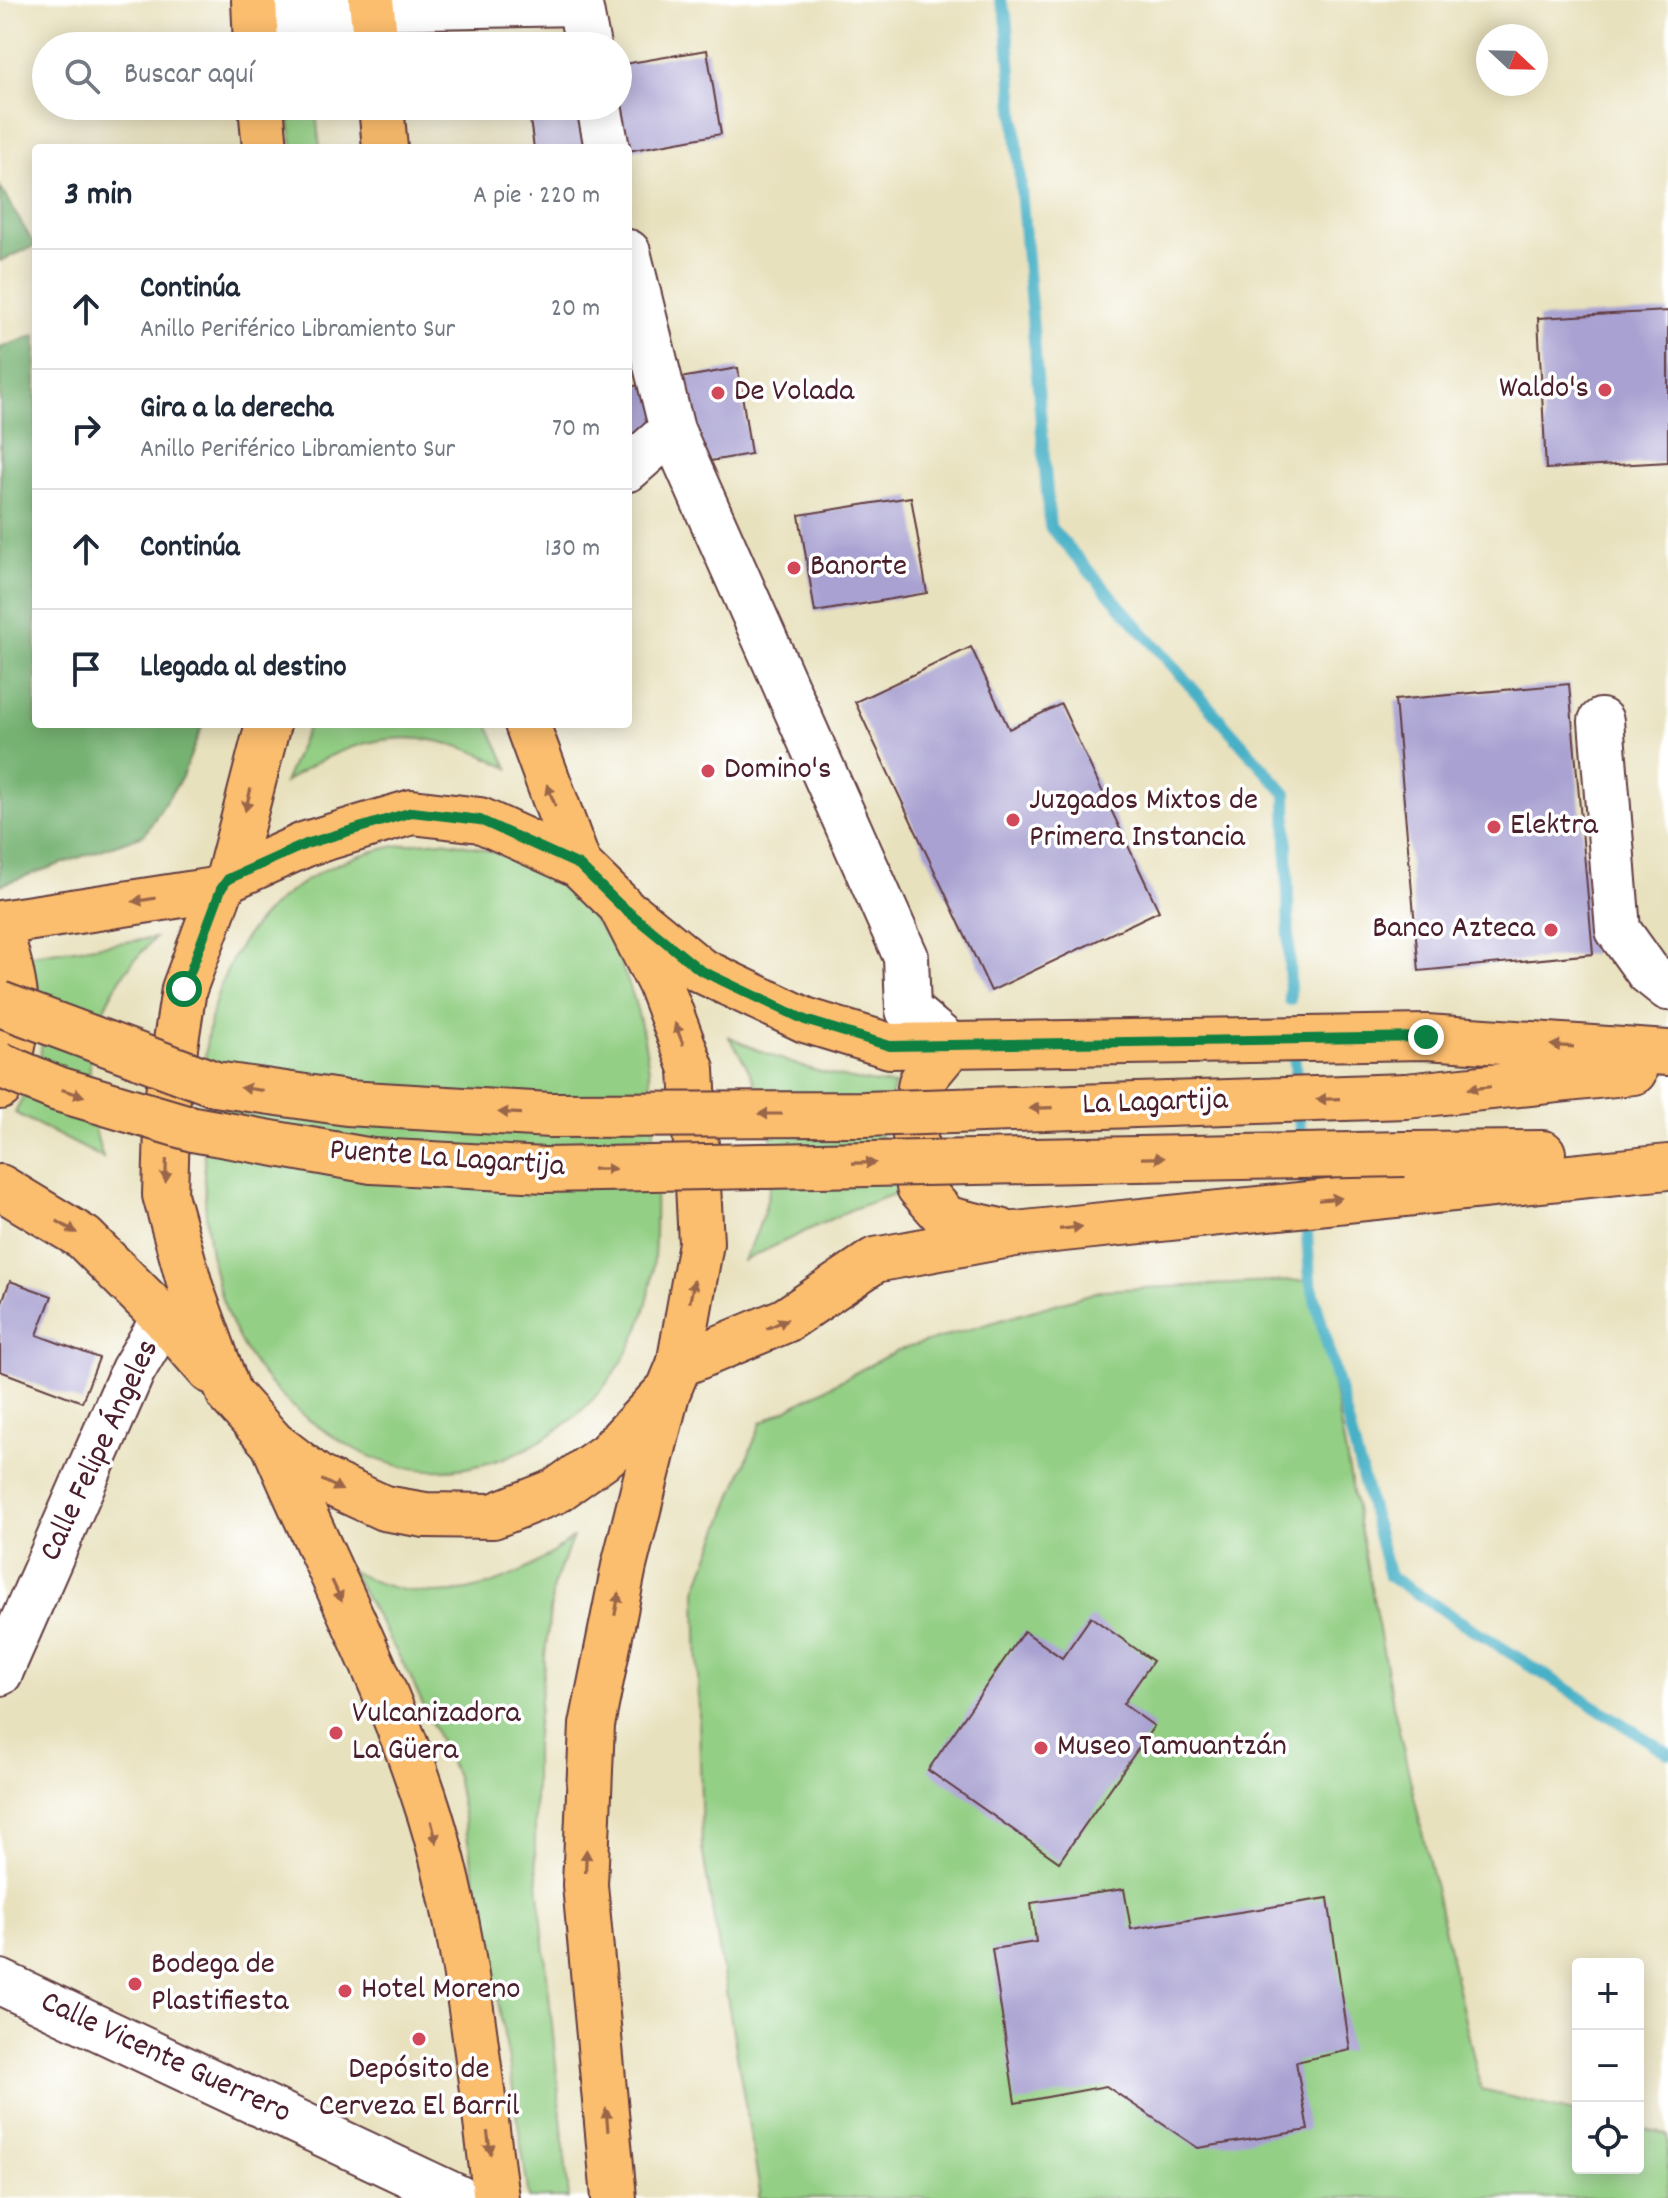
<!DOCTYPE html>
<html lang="es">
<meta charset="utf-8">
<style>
:root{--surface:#fff;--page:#f2f2f3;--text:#1f2937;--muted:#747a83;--line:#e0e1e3}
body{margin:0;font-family:Dekko,sans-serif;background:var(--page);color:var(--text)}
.controls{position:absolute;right:24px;bottom:24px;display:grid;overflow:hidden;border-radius:8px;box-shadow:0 4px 20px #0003}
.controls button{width:72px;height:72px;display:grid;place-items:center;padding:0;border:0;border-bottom:2px solid var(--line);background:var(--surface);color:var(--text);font:40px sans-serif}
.compass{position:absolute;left:1476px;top:24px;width:72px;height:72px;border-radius:50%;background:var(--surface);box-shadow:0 4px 20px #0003;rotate:112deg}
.stop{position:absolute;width:24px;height:24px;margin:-18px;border:6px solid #0b8043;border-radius:50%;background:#fff}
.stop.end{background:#0b8043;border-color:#fff;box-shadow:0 2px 8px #0008}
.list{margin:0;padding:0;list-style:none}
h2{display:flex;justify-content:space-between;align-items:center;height:104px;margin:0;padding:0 32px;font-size:34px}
h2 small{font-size:26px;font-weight:400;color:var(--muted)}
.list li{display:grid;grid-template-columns:52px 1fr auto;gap:24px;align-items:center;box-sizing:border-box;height:120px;padding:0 32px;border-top:2px solid var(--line)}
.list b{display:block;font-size:30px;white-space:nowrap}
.list p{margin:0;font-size:26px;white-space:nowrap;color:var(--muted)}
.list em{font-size:26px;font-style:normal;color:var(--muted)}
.icon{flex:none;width:44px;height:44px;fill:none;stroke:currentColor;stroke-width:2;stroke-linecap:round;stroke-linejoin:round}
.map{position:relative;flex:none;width:1668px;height:2198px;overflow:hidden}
.search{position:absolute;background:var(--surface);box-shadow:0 4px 20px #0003;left:32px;top:32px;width:600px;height:88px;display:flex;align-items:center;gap:20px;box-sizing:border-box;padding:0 28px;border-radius:44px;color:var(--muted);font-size:30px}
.panel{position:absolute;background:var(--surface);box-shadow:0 4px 20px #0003;left:32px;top:144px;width:600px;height:584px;border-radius:8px}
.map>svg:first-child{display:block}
.green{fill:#93cf84;stroke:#6e7758;stroke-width:2}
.forest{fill:#76b272;stroke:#60684e;stroke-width:2}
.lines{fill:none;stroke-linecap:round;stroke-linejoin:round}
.stream{stroke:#47b0c6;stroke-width:12}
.building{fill:#a8a1d1}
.minor-casing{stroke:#623c41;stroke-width:48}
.major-casing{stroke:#623c41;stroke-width:48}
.minor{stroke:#fff;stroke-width:44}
.major{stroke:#fbbd6e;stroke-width:44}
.major-bridge-casing{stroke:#623c41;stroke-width:48;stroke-linecap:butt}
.major-bridge{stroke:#fbbd6e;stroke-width:44}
.oneway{fill:#9a6649}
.route{stroke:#0b8043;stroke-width:10}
.poi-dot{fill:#d1495b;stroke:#fff;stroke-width:3}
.labels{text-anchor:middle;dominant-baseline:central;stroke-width:7;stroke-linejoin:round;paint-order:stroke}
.poi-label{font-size:32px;fill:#4a1f2b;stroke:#fff;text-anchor:start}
.street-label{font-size:32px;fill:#4a1f2b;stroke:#fff}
</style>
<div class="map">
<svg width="1668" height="2198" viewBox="0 0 1668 2198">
<rect width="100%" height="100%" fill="#fff"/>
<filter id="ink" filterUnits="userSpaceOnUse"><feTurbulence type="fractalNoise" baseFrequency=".0125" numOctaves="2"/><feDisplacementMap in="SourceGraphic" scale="16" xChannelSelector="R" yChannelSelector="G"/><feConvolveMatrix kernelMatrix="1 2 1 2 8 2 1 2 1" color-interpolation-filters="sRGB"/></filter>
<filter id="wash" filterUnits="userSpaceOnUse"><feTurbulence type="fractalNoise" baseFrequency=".006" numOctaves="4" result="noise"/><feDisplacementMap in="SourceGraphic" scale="32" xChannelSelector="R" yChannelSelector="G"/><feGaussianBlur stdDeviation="1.8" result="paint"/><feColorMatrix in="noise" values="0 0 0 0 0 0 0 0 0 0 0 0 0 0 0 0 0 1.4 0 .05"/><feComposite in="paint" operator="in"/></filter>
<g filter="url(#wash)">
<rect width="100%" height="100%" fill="#e8e1bd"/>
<g class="green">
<polygon points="288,106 315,106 320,148 293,148"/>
<path d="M309,724H488L508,768C428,723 358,730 284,783Z"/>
<path d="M442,841C625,865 654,1014 655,1171C655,1224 659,1278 639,1328C614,1390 559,1441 495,1461C441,1478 392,1472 344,1443C219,1370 202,1268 204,1134C205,1099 202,1062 209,1028C231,908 326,846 442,841Z"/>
<path d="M155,938C89,1002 75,1072 103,1158L15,1113L40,1061L44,1015L29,955Z"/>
<path d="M728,1036C781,1063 835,1080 895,1085C881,1124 867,1159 900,1192L850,1210L743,1261C787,1180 781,1111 728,1036Z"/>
<polygon points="1313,1280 1393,1704 1481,2090 1578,2113 1578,2168 1638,2168 1638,2128 1668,2135 1668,2198 758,2198 760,2192 702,1848 696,1590 761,1423 896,1351 1103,1290"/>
<path d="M573,1537L553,1586L535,1743V1852L569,2198H529L509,2061L456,1776L409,1674L350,1570C427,1613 507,1592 573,1537Z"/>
</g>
<g class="forest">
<polygon points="0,187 35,246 0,261"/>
<polygon points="36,335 36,724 203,724 182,777 144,835 0,885 0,348"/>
</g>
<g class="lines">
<g class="stream">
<polyline points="1000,0 1006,15 1050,527 1286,794 1290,1000"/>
<polyline points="1294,1051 1304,1182"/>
<polyline points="1307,1234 1310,1280 1389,1576 1668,1753"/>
</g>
</g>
<g id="blocks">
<g class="building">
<polygon points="707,50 721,134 628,151 534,148 528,106 618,106 618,65"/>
<polygon points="1668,311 1668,462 1546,469 1538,318"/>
<polygon points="738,368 751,454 636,474 628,422 628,387"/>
<polygon points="911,497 927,593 815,612 799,515"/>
<polygon points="971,647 1009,729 1061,704 1159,911 991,991 855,702"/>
<polygon points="1569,684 1593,954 1419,971 1395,700"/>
<polygon points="10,1281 52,1296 37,1335 99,1358 82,1402 0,1371 0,1307"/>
<polygon points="1091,1617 1153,1661 1123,1704 1154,1726 1059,1862 928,1770 1024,1631 1062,1658"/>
<polygon points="1124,1889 1131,1929 1328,1898 1350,2050 1296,2062 1308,2130 1198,2148 1106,2086 1015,2103 992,1949 1036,1942 1031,1903"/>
</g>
</g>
</g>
<g filter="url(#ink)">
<use href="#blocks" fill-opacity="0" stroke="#623c41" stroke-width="2"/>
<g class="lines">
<defs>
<g id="minor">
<polyline points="579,0 588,46"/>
<polyline points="255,14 372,7 580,3"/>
<polyline points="599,106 607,148"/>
<polyline points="628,252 672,430 906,957 908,1010 951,1046"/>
<polyline points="628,469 672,430"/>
<polyline points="1601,721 1618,930 1648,972 1668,988"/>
<polyline points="0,1673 133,1370 164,1318"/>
<polyline points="0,1982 459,2198"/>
</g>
<g id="major">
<polyline points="254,0 256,46"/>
<polyline points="371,0 376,46"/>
<polyline points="261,106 265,148"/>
<polyline points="381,106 385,148"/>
<polyline points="527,724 579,865"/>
<polyline points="228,879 306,844 412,812 480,820 579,865 620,905 660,984 692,1069 701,1243 679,1365 669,1389 608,1454 556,1491 493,1516 425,1515 384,1508 319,1478 273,1443 229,1394 191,1289 165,1195 168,1093 184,989 221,889 228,879 268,724"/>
<polyline points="634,916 700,970 805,1020 890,1046 1426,1037 1668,1053"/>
<polyline points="0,923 221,889"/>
<path d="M0,930C17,991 26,1026 0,1087"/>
<polyline points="951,1046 921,1082 914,1123 919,1187 947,1219 1000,1231"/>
<polyline points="1406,1096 1634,1072"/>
<polyline points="1405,1154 1543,1153"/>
<polyline points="0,1187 84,1238 164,1318 210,1371"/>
<polyline points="679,1365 786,1320 875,1260 1015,1234 1668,1167"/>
<path d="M274,1445C326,1567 390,1687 430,1815C468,1939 478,2070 496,2198"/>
<polyline points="614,2198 585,1885 592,1725 624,1566 667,1394"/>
</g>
</defs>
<use href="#minor" class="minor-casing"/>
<use href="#major" class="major-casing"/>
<use href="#minor" class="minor"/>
<use href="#major" class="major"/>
<defs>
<g id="major-bridge">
<polyline points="0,1004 215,1084 347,1103 550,1115 864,1114 1406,1096"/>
<polyline points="0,1065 58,1089 193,1129 372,1161 545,1170 1405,1154"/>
</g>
</defs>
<use href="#major-bridge" class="major-bridge-casing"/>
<use href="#major-bridge" class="major-bridge"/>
</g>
<defs><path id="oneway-solid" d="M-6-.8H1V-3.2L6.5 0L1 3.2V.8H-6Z" transform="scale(2)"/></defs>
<g class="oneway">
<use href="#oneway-solid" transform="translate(551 795) rotate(-112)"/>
<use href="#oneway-solid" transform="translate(248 800) rotate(104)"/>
<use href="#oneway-solid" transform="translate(144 900) rotate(171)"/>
<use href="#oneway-solid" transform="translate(679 1034) rotate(-111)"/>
<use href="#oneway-solid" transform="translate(1562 1046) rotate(-176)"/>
<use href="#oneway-solid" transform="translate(1479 1088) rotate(174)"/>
<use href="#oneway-solid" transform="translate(252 1089) rotate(-172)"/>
<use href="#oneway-solid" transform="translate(73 1093) rotate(17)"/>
<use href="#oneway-solid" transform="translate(1328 1099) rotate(178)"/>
<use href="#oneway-solid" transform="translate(1041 1108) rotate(178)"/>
<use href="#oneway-solid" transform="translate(510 1113) rotate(-177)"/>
<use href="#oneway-solid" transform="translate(770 1114) rotate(180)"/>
<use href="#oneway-solid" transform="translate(1153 1158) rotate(-1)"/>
<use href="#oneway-solid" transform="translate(864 1163) rotate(-1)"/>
<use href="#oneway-solid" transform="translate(604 1169) rotate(-1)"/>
<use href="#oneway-solid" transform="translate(166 1171) rotate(92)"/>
<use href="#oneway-solid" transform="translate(1330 1199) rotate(-6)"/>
<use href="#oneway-solid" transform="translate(67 1227) rotate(31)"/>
<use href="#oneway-solid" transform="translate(1071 1228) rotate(-7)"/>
<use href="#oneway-solid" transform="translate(692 1291) rotate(-79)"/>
<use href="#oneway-solid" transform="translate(777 1324) rotate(-25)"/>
<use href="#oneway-solid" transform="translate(332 1485) rotate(27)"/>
<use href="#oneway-solid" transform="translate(337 1591) rotate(65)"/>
<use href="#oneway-solid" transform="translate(617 1604) rotate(-79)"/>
<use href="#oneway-solid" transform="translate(434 1832) rotate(76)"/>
<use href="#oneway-solid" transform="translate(586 1861) rotate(-88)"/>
<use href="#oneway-solid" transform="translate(607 2120) rotate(-95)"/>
<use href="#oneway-solid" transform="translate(489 2143) rotate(82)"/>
</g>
</g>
<g class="lines" filter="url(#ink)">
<polyline class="route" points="184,989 221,889 228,879 306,844 412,812 480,820 579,865 620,905 700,970 805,1020 890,1046 1426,1037"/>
</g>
<g class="poi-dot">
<circle cx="1605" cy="390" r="8"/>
<circle cx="718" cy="393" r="8"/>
<circle cx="794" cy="568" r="8"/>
<circle cx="708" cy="771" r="8"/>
<circle cx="1013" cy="820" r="8"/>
<circle cx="1494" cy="827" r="8"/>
<circle cx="1551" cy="930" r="8"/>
<circle cx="336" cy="1733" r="8"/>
<circle cx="1041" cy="1748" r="8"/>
<circle cx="135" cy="1984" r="8"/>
<circle cx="345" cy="1991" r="8"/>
<circle cx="419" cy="2039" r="8"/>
</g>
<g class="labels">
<g class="poi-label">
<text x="1589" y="390" text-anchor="end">Waldo's</text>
<text x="734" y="393">De Volada</text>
<text x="810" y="568">Banorte</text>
<text x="724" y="771">Domino's</text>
<text x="1029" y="802">Juzgados Mixtos de<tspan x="1029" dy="37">Primera Instancia</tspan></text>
<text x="1510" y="827">Elektra</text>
<text x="1535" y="930" text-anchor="end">Banco Azteca</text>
<text x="352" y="1715">Vulcanizadora<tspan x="352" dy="37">La Güera</tspan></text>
<text x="1057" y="1748">Museo Tamuantzán</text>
<text x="151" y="1966">Bodega de<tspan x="151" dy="37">Plastifiesta</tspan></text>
<text x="361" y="1991">Hotel Moreno</text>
<text x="419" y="2071" text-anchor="middle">Depósito de<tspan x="419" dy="37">Cerveza El Barril</tspan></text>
</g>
<g class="street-label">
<text transform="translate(1155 1104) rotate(-2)">La Lagartija</text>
<text transform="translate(447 1160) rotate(4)">Puente La Lagartija</text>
<text transform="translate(101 1451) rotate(-65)">Calle Felipe Ángeles</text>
<text transform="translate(165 2059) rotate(25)">Calle Vicente Guerrero</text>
</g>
</g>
</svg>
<div class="controls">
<button>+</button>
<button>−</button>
<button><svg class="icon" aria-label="locate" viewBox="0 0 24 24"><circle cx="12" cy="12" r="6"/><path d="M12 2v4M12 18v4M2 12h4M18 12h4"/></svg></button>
</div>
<svg class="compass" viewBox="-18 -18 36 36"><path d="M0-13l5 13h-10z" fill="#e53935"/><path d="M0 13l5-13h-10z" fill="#747a83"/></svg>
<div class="stop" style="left:184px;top:989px"></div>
<div class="stop end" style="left:1426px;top:1037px"></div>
<div class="search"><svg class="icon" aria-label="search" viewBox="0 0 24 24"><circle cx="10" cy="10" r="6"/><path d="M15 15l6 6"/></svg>Buscar aquí</div>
<section class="panel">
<h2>3 min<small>A pie · 220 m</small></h2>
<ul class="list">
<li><svg class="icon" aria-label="ahead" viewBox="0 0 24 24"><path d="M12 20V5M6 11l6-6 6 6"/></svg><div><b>Continúa</b><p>Anillo Periférico Libramiento Sur</p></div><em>20 m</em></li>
<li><svg class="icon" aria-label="right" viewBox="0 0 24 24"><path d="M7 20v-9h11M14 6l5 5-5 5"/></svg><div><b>Gira a la derecha</b><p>Anillo Periférico Libramiento Sur</p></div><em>70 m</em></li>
<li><svg class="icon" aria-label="ahead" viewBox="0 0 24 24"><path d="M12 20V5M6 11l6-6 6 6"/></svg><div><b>Continúa</b></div><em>130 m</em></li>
<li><svg class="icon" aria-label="arrive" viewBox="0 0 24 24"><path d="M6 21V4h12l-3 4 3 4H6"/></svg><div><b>Llegada al destino</b></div></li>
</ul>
</section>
</div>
